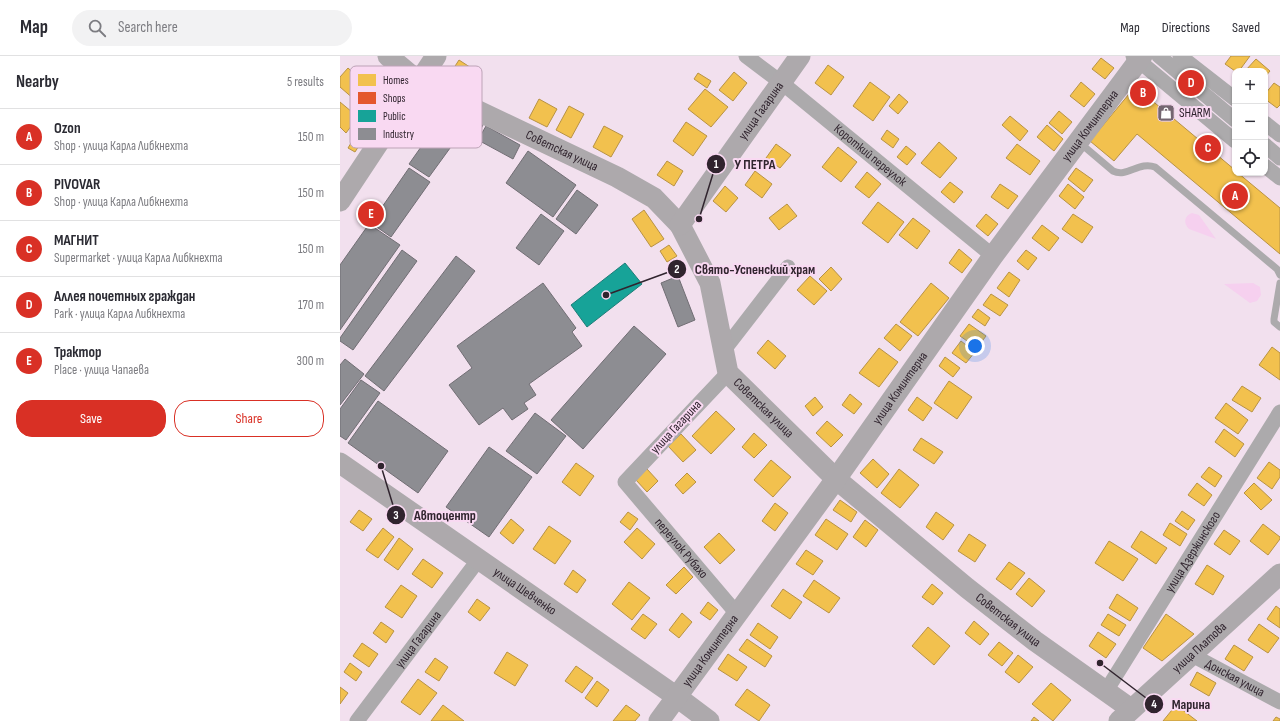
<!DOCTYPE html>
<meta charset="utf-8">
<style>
:root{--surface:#fff;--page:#f2f2f3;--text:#2b2b33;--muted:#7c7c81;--line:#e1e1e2;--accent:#d93025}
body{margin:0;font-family:"Sofia Sans Condensed",sans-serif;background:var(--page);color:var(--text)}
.controls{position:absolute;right:12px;top:12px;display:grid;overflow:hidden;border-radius:8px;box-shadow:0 1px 3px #0004}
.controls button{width:36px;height:36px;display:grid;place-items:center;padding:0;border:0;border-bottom:1px solid var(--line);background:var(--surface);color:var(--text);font:20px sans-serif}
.you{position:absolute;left:635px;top:290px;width:14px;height:14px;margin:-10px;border:3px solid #fff;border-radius:50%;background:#1a73e8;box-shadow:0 0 0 6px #1a73e833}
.badge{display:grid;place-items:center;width:26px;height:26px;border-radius:50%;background:var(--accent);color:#fff;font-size:13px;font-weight:700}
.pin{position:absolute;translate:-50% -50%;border:2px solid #fff;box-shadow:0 1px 4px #0006}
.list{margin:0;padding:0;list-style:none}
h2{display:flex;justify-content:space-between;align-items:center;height:52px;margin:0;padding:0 16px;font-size:17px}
h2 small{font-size:13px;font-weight:400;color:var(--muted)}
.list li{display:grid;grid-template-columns:26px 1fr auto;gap:12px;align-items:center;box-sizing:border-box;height:56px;padding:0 16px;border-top:1px solid var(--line)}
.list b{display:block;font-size:15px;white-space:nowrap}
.list p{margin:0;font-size:13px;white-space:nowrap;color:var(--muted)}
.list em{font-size:13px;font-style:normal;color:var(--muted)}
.actions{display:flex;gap:8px;padding:12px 16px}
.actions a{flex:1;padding:9px 0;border:1px solid var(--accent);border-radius:16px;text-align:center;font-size:14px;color:var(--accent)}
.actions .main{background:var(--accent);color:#fff}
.icon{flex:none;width:22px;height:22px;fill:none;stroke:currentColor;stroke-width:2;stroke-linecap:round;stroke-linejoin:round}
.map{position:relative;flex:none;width:940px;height:665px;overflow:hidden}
header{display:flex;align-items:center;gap:24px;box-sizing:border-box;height:56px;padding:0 20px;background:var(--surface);border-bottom:1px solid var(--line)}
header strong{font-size:19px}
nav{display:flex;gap:22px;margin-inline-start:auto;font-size:14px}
.search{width:280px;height:36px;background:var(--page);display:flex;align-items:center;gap:10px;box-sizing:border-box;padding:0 14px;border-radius:22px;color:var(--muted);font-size:15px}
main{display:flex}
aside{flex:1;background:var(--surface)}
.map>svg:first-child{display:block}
.green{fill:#f6d0ef}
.homes{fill:#f2c14e;stroke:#b89244}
.public{fill:#17a398;stroke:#1e7d78}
.industry{fill:#8d8d92;stroke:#716e74}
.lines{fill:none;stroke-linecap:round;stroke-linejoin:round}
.lane{stroke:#acaaac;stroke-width:7}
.street{stroke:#acaaac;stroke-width:15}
.secondary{stroke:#ada9ac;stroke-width:21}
.labels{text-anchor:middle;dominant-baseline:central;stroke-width:4;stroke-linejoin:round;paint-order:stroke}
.street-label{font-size:13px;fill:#30242e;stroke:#f9d9f2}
.poi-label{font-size:13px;fill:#30242e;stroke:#f9d9f2;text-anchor:start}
.key{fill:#f9d9f2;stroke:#bda3b7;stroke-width:1}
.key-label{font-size:11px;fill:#30242e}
.leader{fill:none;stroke:#30242e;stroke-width:1.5}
.callout-dot{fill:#30242e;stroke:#f9d9f2;stroke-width:1.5}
.mark-label{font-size:12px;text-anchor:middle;font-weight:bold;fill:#fff}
.callout-label{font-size:14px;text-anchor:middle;font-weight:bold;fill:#30242e;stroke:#f9d9f2;stroke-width:4;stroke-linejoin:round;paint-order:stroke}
</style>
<header>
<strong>Map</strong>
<div class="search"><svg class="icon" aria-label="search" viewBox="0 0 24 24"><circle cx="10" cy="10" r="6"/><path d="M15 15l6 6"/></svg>Search here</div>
<nav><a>Map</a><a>Directions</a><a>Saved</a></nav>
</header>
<main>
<aside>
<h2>Nearby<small>5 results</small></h2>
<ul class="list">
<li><span class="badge">A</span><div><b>Ozon</b><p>Shop · улица Карла Либкнехта</p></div><em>150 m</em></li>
<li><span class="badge">B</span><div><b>PIVOVAR</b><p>Shop · улица Карла Либкнехта</p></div><em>150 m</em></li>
<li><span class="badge">C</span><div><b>МАГНИТ</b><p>Supermarket · улица Карла Либкнехта</p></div><em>150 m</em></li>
<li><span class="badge">D</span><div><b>Аллея почетных граждан</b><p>Park · улица Карла Либкнехта</p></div><em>170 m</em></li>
<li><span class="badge">E</span><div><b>Трактор</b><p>Place · улица Чапаева</p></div><em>300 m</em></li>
</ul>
<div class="actions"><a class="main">Save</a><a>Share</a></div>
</aside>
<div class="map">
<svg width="940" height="665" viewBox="0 0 940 665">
<rect width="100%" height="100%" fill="#f2e0ee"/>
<g class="green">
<path d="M852,157L859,159L876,183L849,173C843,167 844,160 852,157Z"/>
<polygon points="913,227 920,231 921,239 917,245 910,247 884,228"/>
</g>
<g class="homes">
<polygon points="891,0 910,0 899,15 895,15 885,8"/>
<polygon points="761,2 774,12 765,23 752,13"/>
<polygon points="916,3 930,15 925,21 925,15 905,15"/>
<polygon points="119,4 139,17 128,33 108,21"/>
<polygon points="488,9 504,21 491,39 475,27"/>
<polygon points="8,12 36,37 23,51 0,31 0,21"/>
<polygon points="394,16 407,27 393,45 379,34"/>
<polygon points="358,17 371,25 367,32 354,23"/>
<polygon points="530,26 550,41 533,65 513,50"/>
<polygon points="741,26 755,38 744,51 730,40"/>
<polygon points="934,27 940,31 940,49 937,52 925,43 925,38"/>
<polygon points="365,33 388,51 371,71 348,53"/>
<polygon points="803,37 895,114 895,117 898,117 940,152 940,198 797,78 774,105 750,85 789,38"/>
<polygon points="559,38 568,46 558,58 549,50"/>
<polygon points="199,43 217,53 207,71 189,62"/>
<polygon points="0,46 18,61 6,77 0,71"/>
<polygon points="229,50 244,58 231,82 216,74"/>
<polygon points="719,55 732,66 722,78 709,67"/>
<polygon points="670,60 688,75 680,85 662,69"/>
<polygon points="346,66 367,80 353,100 333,85"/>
<polygon points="707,69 723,83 714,95 697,81"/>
<polygon points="264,70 283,80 271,101 253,91"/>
<polygon points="547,74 559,83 553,92 541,83"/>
<polygon points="17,77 24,82 15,96 8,92"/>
<polygon points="599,86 617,102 600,122 581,107"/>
<polygon points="436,88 451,99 440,112 426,102"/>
<polygon points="677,88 700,105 690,119 666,102"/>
<polygon points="566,90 576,98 567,109 557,101"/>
<polygon points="498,91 517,106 501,126 482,111"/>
<polygon points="327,105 343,115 334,130 317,119"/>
<polygon points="736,112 753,124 744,136 728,123"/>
<polygon points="415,115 432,128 422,142 405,129"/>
<polygon points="527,116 541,128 529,142 515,131"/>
<polygon points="610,126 623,136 614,147 601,136"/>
<polygon points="660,128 678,140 668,153 651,141"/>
<polygon points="728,128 744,141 735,153 719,140"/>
<polygon points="385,130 398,142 386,156 373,145"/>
<polygon points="538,146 564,166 548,187 522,167"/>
<polygon points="447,148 457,160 439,174 429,162"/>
<polygon points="304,154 324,183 311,191 292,163"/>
<polygon points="646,158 658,168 648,180 636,170"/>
<polygon points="733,158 753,171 742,187 722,173"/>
<polygon points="573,162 590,175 577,193 559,179"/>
<polygon points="702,169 719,182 709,195 692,182"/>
<polygon points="329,189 337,200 327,206 320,195"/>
<polygon points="619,193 632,204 622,217 609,207"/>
<polygon points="686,194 697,202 688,214 677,205"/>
<polygon points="491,211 502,223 491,235 479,223"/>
<polygon points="669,216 680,224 669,241 657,232"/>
<polygon points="470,220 487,235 474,249 457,234"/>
<polygon points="591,227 609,242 578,280 560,266"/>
<polygon points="651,238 668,249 660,260 643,249"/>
<polygon points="638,253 650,262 645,270 632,261"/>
<polygon points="556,268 572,280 560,295 544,282"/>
<polygon points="629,268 646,280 637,292 620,280"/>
<polygon points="428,284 446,300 435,313 417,297"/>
<polygon points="621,285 635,296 626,307 612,297"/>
<polygon points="932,291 940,297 940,324 919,309"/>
<polygon points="539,292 558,306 539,331 519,317"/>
<polygon points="605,301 620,312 613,321 599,310"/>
<polygon points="609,325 632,341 617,363 594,347"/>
<polygon points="902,330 921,342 912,356 892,344"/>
<polygon points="510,338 522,348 514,358 502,349"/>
<polygon points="475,341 483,351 473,360 465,350"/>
<polygon points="577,341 592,352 583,365 568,354"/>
<polygon points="886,347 908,364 898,378 875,362"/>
<polygon points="376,355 395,373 371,398 352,380"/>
<polygon points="487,365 503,379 491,391 476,377"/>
<polygon points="884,373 904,388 895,401 875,386"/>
<polygon points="414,377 427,389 414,402 402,391"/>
<polygon points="341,378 356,394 343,406 328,390"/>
<polygon points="581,382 603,396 594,408 573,394"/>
<polygon points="533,403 549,418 537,432 520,417"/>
<polygon points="431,404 451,421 433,441 414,424"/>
<polygon points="929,406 940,414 940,421 932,433 917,422"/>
<polygon points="236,407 254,420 240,440 222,426"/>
<polygon points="869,411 882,420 875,431 861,421"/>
<polygon points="307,413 318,425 307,436 296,424"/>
<polygon points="559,413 579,429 560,452 541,437"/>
<polygon points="347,417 356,426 343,438 335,429"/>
<polygon points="857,427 872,439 864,450 848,439"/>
<polygon points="914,427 932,444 921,454 904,437"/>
<polygon points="500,444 517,456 511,466 493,454"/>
<polygon points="435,447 448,457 435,475 422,465"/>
<polygon points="19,454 32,463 23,475 10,466"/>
<polygon points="842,455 855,464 848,474 835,465"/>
<polygon points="288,456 298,463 290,474 280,466"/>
<polygon points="596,456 614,469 603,484 586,471"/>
<polygon points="171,463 184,474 173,488 160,477"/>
<polygon points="486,463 508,478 497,494 475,479"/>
<polygon points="525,464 538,474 526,491 513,481"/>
<polygon points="830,467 847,478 840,490 823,479"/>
<polygon points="923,468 940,481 940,483 928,499 910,485"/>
<polygon points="209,470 231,485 215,508 193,493"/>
<polygon points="43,472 54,481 38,502 26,494"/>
<polygon points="297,472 315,488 302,503 284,486"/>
<polygon points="884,474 900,485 890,499 874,488"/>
<polygon points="801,475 827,492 816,508 791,491"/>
<polygon points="379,477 395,494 380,508 364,491"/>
<polygon points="629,478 646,489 635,506 618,495"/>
<polygon points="59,482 73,493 58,514 44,504"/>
<polygon points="769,485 798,503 783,525 755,507"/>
<polygon points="466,494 483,505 473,519 456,508"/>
<polygon points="83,503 103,517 92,532 72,518"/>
<polygon points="669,506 685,517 671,534 656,523"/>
<polygon points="867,509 884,520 873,539 855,528"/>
<polygon points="344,511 353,521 336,538 326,529"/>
<polygon points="233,514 246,524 237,537 224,528"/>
<polygon points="689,522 705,535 692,551 676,538"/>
<polygon points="474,524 500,542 489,557 463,540"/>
<polygon points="289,526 310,542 292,564 272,548"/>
<polygon points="592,528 603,537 593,549 582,541"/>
<polygon points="61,529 77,540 62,562 45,551"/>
<polygon points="443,533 462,546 450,563 431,550"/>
<polygon points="777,538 798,552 790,565 769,552"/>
<polygon points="137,543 150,552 140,565 128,556"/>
<polygon points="368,546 378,554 370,564 360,557"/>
<polygon points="936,550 940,553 940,572 927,563"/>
<polygon points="342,557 352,566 339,582 329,574"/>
<polygon points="303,558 317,568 305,583 291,573"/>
<polygon points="768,558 786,569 779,580 761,569"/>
<polygon points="826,558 854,578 822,605 803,592"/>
<polygon points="634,565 649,578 640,589 625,577"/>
<polygon points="41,566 54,575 46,587 33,577"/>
<polygon points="418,567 438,581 430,593 410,579"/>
<polygon points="919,568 939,582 928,597 908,584"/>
<polygon points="588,571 610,590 594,609 572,590"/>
<polygon points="758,576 776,588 766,602 749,590"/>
<polygon points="407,583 432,600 425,611 399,594"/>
<polygon points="659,586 673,597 662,610 648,599"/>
<polygon points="22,587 38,598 29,611 13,600"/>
<polygon points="894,589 913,601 904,615 885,603"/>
<polygon points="167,596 188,609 175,630 154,617"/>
<polygon points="388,598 407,611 397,625 378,613"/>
<polygon points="678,599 693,611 679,627 665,616"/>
<polygon points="95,602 108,611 99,625 85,616"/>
<polygon points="10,607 22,616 16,625 4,616"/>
<polygon points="236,610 253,622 242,637 225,625"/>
<polygon points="857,616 876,627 869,640 850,629"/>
<polygon points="78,623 97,637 80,659 61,646"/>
<polygon points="257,625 269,634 257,651 245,642"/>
<polygon points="711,627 731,644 713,665 692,648"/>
<polygon points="0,631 8,637 0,648"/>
<polygon points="407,633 430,649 419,665 395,649"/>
<polygon points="103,649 124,665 91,665"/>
<polygon points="286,649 300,659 295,665 273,665"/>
<polygon points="836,649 857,665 823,665"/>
<polygon points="694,661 699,665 691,665"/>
<polygon points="936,661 940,663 940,665 933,665"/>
</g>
<polygon class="public" points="285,207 302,228 247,271 231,249"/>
<g class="industry">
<polygon points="128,62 143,69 136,82 122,75"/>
<polygon points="146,70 180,89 173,103 138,84"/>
<polygon points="93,74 113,88 89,121 69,108"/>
<polygon points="188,95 236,129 213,161 166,127"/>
<polygon points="69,112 90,126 51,181 31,167"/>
<polygon points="237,134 258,149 236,178 216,163"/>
<polygon points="201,158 224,175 199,209 176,192"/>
<polygon points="29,168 60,189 0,274 0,209"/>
<polygon points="62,194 77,205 13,294 0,285 0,282"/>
<polygon points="116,200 135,215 44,335 25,320"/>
<polygon points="338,220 355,264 338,271 321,227"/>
<polygon points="203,227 236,272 232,276 242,290 189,328 196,339 184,347 188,353 172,364 163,352 139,369 109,329 132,312 117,290"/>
<polygon points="294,270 326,298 243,393 211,364"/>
<polygon points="5,303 24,318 0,349 0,309"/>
<polygon points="21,324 40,337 6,384 0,380 0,353"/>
<polygon points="38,345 108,395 78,437 8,387"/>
<polygon points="195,357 226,380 197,418 166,395"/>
<polygon points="149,391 192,421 149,481 106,451"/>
</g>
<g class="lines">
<g class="lane">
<path d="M740,87L773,115C787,122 799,105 815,111L937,213L940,219"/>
<polyline points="940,227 934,263 934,266 940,271"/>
</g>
<g class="street">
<path id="s1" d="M406,0L442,27L653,200"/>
<polyline points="793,0 895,85"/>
<polyline points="819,0 895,64"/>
<polyline points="840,0 895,43"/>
<polyline points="925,67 940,79"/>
<polyline points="925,89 940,102"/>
<polyline points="925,110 940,122"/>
<polyline points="384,294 448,211"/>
<path id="s2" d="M388,317L285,426L398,559"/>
<path id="s3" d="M850,598L940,646"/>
<path id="s4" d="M766,635L940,356"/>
<path id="s5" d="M17,665L139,503"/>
</g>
<g class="secondary">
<path id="s6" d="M48,0L79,26L94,34L277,121L314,142L340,169L370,227L388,317L496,423L627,532L695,585L791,653"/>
<polyline points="0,145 96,0"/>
<path id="s7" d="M340,169L460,0"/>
<path id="s8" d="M0,407L337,641L369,665"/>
<path id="s9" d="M319,665L496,423L653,200L802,0"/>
<path id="s10" d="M779,665L940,518"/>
</g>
</g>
<defs>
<symbol id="shop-square" viewBox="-11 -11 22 22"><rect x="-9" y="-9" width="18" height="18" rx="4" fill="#746671" stroke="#f9d9f2"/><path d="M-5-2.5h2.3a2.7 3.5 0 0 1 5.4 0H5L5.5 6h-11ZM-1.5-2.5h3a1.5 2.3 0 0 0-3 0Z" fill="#fff"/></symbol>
</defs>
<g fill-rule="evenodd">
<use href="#shop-square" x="816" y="47" width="20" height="20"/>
</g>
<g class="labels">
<g class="street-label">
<text stroke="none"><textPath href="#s7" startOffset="140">улица Гагарина</textPath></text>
<text stroke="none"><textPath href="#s9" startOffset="735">улица Коминтерна</textPath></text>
<text stroke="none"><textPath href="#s6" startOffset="199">Советская улица</textPath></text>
<text stroke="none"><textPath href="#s1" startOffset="159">Короткий переулок</textPath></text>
<text stroke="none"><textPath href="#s9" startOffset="411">улица Коминтерна</textPath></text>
<text stroke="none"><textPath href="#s6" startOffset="547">Советская улица</textPath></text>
<text transform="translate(336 371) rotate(-47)">улица Гагарина</text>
<text stroke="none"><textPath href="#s2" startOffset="237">переулок Рубахо</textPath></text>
<text stroke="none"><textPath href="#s4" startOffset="164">улица Дзержинского</textPath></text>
<text stroke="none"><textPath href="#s8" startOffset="225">улица Шевченко</textPath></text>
<text stroke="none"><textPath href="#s6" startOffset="871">Советская улица</textPath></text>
<text stroke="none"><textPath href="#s5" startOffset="102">улица Гагарина</textPath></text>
<text stroke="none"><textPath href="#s10" startOffset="109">улица Платова</textPath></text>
<text stroke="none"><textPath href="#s9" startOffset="87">улица Коминтерна</textPath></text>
<text stroke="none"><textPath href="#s3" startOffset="51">Донская улица</textPath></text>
</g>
<g class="poi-label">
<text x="839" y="57">SHARM</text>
</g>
</g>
<rect x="10" y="10" width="132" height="82" rx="6" class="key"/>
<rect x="18" y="18" width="18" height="12" fill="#f2c14e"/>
<rect x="18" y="36" width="18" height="12" fill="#e4572e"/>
<rect x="18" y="54" width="18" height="12" fill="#17a398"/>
<rect x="18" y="72" width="18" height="12" fill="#8d8d92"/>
<g class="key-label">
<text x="43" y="28">Homes</text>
<text x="43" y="46">Shops</text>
<text x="43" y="64">Public</text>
<text x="43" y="82">Industry</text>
</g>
<path class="leader" d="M359 163L376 108M266 239L337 213M41 410L56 459M760 607L814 648"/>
<g class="callout-dot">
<circle cx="359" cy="163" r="4"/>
<circle cx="266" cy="239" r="4"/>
<circle cx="41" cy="410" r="4"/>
<circle cx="760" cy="607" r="4"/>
<circle cx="376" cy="108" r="10"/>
<circle cx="337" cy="213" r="10"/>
<circle cx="56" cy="459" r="10"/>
<circle cx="814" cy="648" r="10"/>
</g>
<g class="mark-label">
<text x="376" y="112">1</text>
<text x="337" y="217">2</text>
<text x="56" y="463">3</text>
<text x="814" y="652">4</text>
</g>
<g class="callout-label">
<text x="415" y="113">У ПЕТРА</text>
<text x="415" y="218">Свято-Успенский храм</text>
<text x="105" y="464">Автоцентр</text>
<text x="851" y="653">Марина</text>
</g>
</svg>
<div class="controls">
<button>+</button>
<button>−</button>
<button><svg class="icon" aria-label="locate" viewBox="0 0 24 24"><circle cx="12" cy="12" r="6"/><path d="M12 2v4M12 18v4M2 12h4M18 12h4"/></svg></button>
</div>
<div class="you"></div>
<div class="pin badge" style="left:895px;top:140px">A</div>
<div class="pin badge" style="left:803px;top:37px">B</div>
<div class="pin badge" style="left:868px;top:92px">C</div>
<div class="pin badge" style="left:851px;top:27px">D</div>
<div class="pin badge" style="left:31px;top:158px">E</div>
</div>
</main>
